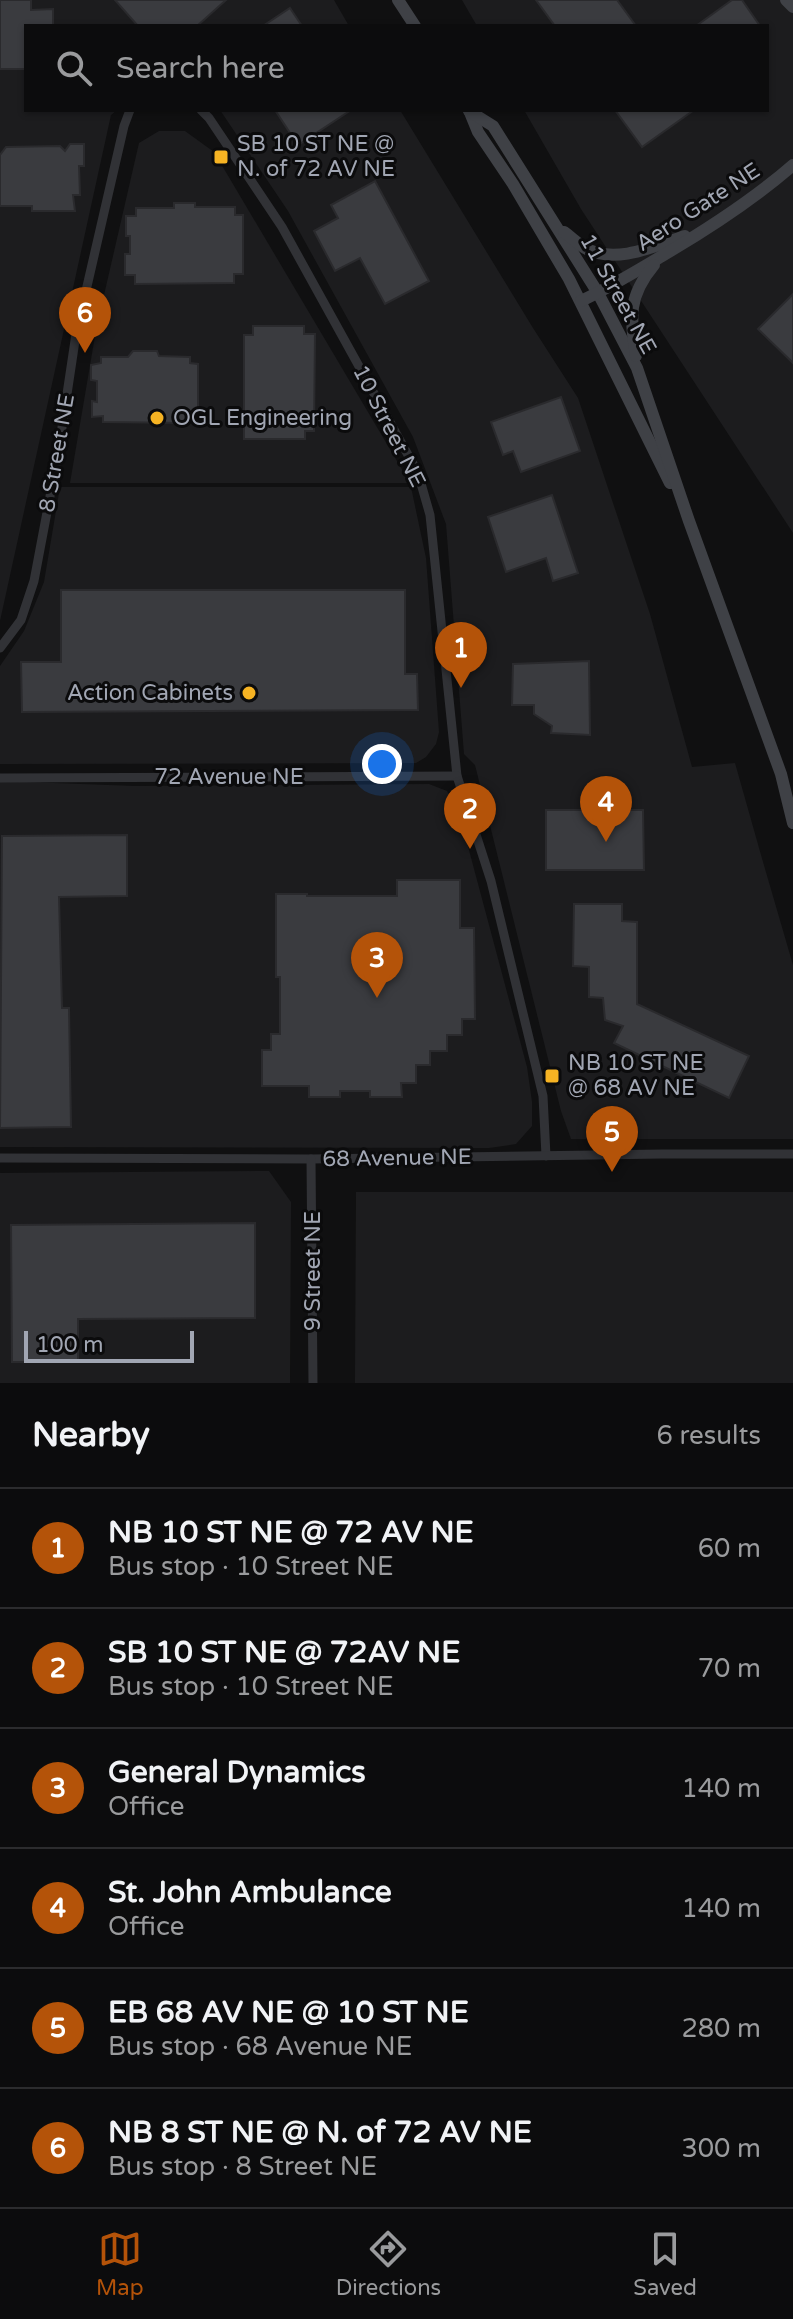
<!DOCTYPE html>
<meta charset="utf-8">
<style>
:root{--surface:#0c0c0d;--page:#151516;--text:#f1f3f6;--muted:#9a9b9d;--line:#2c2c2e;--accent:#b45309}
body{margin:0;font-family:"Varela Round",sans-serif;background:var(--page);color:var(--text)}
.scale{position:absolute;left:24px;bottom:20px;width:170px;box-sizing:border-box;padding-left:8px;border:4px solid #a1a6b3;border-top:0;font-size:22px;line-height:28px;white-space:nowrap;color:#a1a6b3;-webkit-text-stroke:6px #0b0b0c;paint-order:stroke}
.you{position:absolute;left:382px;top:764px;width:28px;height:28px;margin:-20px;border:6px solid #fff;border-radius:50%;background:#1a73e8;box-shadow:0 0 0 12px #1a73e833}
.badge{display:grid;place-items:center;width:52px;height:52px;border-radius:50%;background:var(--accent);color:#fff;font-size:26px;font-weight:700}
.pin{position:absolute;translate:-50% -66px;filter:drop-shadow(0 2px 4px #0008)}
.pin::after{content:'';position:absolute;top:42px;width:28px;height:24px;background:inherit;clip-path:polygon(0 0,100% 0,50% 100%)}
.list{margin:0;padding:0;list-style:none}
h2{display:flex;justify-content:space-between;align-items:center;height:104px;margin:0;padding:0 32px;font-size:34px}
h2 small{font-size:26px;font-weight:400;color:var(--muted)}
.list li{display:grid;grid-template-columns:52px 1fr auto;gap:24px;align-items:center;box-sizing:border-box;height:120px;padding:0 32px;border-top:2px solid var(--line)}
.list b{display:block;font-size:30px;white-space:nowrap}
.list p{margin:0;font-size:26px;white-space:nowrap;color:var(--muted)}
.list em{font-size:26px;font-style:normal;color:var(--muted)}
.icon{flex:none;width:44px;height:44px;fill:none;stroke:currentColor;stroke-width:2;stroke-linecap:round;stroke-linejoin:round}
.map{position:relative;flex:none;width:793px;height:1383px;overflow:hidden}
.search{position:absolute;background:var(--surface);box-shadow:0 2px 6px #0004;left:24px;right:24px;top:24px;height:88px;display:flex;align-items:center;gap:20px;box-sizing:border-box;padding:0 28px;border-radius:0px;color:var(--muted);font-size:30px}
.sheet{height:824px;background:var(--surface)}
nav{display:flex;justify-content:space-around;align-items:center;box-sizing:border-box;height:112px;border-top:2px solid var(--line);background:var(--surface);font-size:22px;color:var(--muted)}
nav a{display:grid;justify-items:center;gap:4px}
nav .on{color:var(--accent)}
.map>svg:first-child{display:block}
.built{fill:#1c1c1e}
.building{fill:#3a3b3f;stroke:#2a2a2d;stroke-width:2}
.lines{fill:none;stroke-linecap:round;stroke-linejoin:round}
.street{stroke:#313236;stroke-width:9}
.secondary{stroke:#3f4146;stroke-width:12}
.poi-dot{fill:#f6b323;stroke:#0b0b0c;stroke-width:3}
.labels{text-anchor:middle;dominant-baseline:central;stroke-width:6;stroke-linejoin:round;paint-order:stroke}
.poi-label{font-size:22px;fill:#a1a6b3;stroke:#0b0b0c;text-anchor:start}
.street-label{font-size:22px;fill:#a1a6b3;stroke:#0b0b0c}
</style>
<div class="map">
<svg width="793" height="1383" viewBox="0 0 793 1383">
<rect width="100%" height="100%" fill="#101011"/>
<g class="built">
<polygon points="0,0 334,0 349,26 26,26 26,110 117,110 111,115 0,621"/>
<polygon points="462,0 793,0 793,533 581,209 524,110 767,110 767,26 477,26"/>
<polygon points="220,110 400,110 533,328 578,398 650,614 692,767 735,763 761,855 793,965 793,1139 571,1139 561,1111 475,765 464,754 446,524 413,437 288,211"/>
<polygon points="159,131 185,131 214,152 410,483 70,483 96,330 139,143"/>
<polygon points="60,487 411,487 426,558 439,732 436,744 426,757 416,763 0,764 0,666 24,631 44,582"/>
<polygon points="0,781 135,786 429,784 447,791 458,809 527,1067 532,1102 532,1126 516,1144 489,1148 0,1147"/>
<polygon points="269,1171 291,1202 290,1383 0,1383 0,1173"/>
<polygon points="356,1192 793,1192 793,1383 355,1383"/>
</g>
<g class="building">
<polygon points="0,0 31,0 31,10 53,9 53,26 26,26 26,69 0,69"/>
<polygon points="115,0 226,0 197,26 138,26"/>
<polygon points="536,0 617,0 636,26 555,26"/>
<polygon points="732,0 742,0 760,26 696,26"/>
<polygon points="290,8 302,26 263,26"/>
<polygon points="275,110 351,110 298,145"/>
<polygon points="615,110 694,110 642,147"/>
<polygon points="70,144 84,144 84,166 79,166 80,195 73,195 75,211 32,211 32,206 0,206 0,155 6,147 60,146 65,151"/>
<polygon points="375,181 429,281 385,304 360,258 335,271 314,231 338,218 331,205"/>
<polygon points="174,203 195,203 195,207 235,207 235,215 243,215 243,274 234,274 234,283 135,284 135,275 125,275 125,254 130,254 130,236 126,236 126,216 136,216 136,208 174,208"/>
<polygon points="793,294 793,363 758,329"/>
<polygon points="253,326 304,326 304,334 315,334 314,431 305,431 305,439 244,439 244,335 253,335"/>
<polygon points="133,351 157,351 159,356 190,357 190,363 198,364 198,415 189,415 189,423 103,422 103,416 92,417 92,401 97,402 97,381 91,380 91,365 101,363 101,357 128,357"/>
<polygon points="561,397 580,451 521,472 513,451 503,455 491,422"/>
<polygon points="552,495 578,573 553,581 546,558 506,572 488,517"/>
<polygon points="61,590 405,590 405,674 417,674 418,710 22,712 21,662 61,662"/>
<polygon points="589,661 590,735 551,733 552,726 534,714 534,705 512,705 513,664"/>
<polygon points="546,810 643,810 644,870 546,870"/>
<polygon points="127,835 127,896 59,897 62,1008 69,1008 71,1127 0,1128 2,836"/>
<polygon points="397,880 460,880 460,928 474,928 475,1019 462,1019 462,1035 447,1035 447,1051 430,1051 430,1065 416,1065 416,1083 401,1083 402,1097 370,1097 370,1091 340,1091 340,1097 309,1097 309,1086 262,1086 262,1050 271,1050 271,1034 280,1034 280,977 276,977 276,894 307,894 307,896 397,896"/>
<polygon points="574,904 622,904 622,921 637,922 637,1004 749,1056 729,1098 614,1043 623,1026 605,1020 603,998 589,997 589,967 573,966"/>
<polygon points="255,1223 255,1318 78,1319 78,1362 12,1362 11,1225"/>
</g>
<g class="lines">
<g class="street">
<polyline points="201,110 209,118 282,227 418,473 430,515 457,776 491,881 543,1096 546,1156"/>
<polyline points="0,648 21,620 34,581 58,454 76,334 124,126 130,110"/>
<polyline points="0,778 457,776"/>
<polyline points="0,1158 311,1159 662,1154 793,1154"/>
<polyline points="311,1159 313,1383"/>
</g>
<g class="secondary">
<polyline points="398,0 415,26"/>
<polyline points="786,0 793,7"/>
<polyline points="469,110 478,132 513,184 569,279 670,483"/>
<polyline points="469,111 493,126 598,293 637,368 689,521 781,774 793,823"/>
<path d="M564,232C571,237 578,244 585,248C615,265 655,246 685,236"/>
<path d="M581,301C609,288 635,272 662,256C708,229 753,200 793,165"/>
<path d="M636,356C630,317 628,296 654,265"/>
</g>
</g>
<g class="poi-dot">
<rect x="213" y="149" width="16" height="16" rx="4"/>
<circle cx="157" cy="418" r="8"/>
<circle cx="249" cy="693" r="8"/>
<rect x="544" y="1068" width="16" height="16" rx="4"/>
</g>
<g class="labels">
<g class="poi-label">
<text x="237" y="144">SB 10 ST NE @<tspan x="237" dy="25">N. of 72 AV NE</tspan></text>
<text x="173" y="418">OGL Engineering</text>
<text x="233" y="693" text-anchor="end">Action Cabinets</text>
<text x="568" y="1063">NB 10 ST NE<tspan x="568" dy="25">@ 68 AV NE</tspan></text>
</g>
<g class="street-label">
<text transform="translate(698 207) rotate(-33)">Aero Gate NE</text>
<text transform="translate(618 294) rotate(61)">11 Street NE</text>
<text transform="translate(389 426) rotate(63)">10 Street NE</text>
<text transform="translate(57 453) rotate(-80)">8 Street NE</text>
<text x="229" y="777">72 Avenue NE</text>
<text transform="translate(397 1158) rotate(-1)">68 Avenue NE</text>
<text transform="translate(313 1271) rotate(-90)">9 Street NE</text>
</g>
</g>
</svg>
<div class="scale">100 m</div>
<div class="you"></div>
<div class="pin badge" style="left:461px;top:688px">1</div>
<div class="pin badge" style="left:470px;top:849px">2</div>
<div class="pin badge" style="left:377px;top:998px">3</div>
<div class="pin badge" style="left:606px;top:842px">4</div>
<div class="pin badge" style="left:612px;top:1172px">5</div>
<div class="pin badge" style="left:85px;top:353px">6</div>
<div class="search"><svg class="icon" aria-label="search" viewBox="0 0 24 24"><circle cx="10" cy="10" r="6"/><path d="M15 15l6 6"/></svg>Search here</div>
</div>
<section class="sheet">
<h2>Nearby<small>6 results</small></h2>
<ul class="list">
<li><span class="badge">1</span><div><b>NB 10 ST NE @ 72 AV NE</b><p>Bus stop · 10 Street NE</p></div><em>60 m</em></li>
<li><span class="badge">2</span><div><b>SB 10 ST NE @ 72AV NE</b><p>Bus stop · 10 Street NE</p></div><em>70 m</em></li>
<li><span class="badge">3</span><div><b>General Dynamics</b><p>Office</p></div><em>140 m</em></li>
<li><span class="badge">4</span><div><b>St. John Ambulance</b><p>Office</p></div><em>140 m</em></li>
<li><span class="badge">5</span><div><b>EB 68 AV NE @ 10 ST NE</b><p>Bus stop · 68 Avenue NE</p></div><em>280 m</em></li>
<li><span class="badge">6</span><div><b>NB 8 ST NE @ N. of 72 AV NE</b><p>Bus stop · 8 Street NE</p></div><em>300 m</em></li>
</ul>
</section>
<nav>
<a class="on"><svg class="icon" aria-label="map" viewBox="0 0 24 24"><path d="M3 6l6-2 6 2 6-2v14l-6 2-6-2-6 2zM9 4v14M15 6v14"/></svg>Map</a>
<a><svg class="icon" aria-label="directions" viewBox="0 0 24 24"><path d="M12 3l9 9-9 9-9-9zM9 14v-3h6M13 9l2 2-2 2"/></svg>Directions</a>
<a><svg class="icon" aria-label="saved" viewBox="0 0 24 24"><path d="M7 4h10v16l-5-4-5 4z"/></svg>Saved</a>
</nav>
